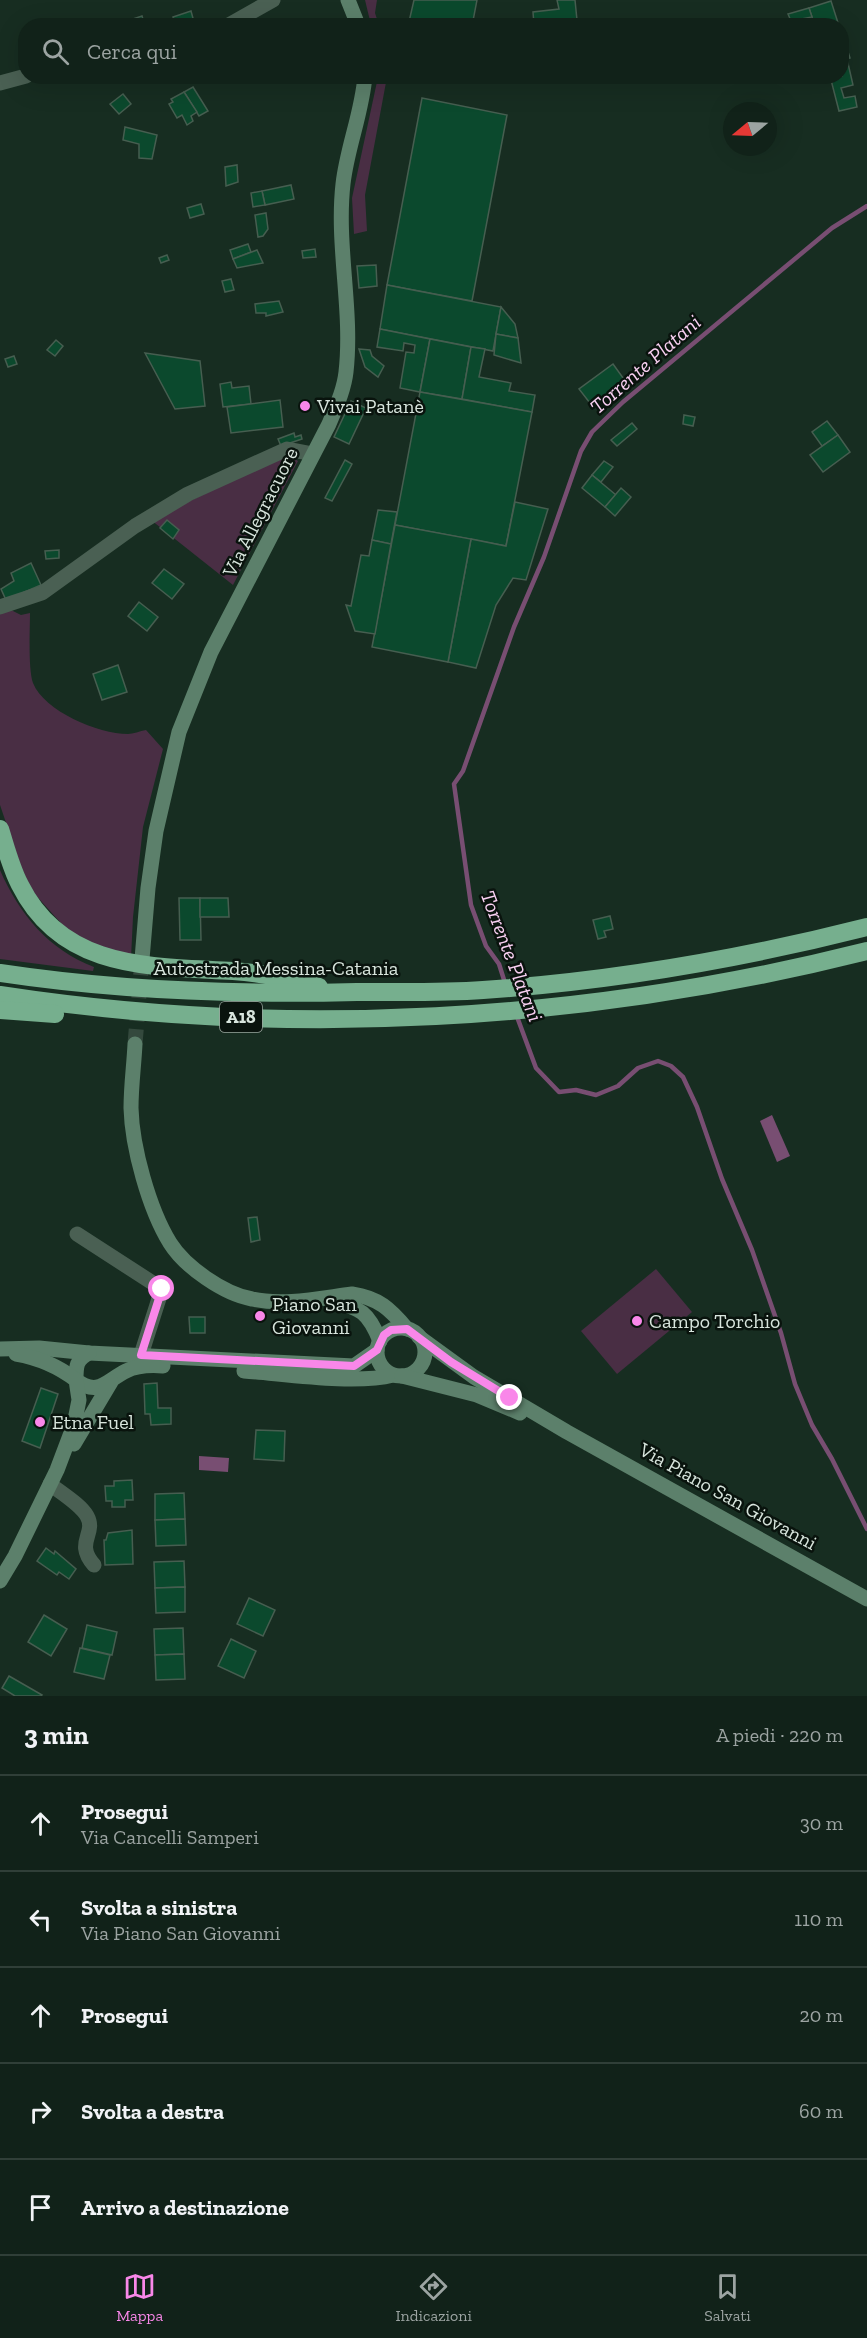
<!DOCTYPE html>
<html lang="it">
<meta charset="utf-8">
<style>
:root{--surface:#112219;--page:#1a2a22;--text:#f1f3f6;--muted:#9ca4a2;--line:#303f38;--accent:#f987e9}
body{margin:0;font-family:"Zilla Slab",serif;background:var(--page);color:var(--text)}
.compass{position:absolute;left:723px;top:102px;width:54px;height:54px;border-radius:50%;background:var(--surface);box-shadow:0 6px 24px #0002;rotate:251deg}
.stop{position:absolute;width:18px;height:18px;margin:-14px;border:4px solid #f987e9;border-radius:50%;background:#fff}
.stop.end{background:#f987e9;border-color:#fff;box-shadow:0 2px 6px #0008}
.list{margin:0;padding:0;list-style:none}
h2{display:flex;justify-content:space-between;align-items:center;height:78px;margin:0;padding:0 24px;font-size:26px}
h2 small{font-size:20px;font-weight:400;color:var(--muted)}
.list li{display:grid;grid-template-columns:39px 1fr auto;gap:18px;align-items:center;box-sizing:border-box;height:96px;padding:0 24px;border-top:2px solid var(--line)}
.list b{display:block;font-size:22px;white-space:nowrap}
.list p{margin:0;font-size:20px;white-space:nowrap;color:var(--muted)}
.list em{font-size:20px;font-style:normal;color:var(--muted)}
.icon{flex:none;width:33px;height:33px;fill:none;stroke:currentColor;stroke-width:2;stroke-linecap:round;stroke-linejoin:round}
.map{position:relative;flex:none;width:867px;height:1696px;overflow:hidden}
.search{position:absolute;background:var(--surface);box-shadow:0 6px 24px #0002;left:18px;right:18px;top:18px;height:66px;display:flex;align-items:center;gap:15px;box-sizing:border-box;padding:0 21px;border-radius:24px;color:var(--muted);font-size:22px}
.sheet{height:558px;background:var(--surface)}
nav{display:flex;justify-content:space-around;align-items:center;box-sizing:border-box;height:84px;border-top:2px solid var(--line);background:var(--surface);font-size:16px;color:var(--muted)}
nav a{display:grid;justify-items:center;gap:3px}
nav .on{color:var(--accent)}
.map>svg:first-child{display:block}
.green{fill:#492e44}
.water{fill:#784e72}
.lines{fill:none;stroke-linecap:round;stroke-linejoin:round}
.stream{stroke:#784e72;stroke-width:4.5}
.building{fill:#0b492d;stroke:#465e50;stroke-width:1.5}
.secondary-tunnel{stroke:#34493d;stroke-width:15;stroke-dasharray:15 8;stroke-linecap:butt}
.street{stroke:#4a6053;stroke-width:15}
.secondary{stroke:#5c806b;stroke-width:15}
.highway{stroke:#76af8e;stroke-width:18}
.route{stroke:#f987e9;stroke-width:8}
.poi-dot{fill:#f987e9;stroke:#09130d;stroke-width:2}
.labels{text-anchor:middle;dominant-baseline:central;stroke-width:5;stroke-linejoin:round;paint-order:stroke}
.shield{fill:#09130d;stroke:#9aa69f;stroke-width:1.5}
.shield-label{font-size:18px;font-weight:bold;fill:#d8e5dd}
.poi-label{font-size:20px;fill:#d8e5dd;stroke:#09130d;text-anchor:start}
.street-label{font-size:20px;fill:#d8e5dd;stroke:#09130d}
.water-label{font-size:21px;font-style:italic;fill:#f9d0f2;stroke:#09130d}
</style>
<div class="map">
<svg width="867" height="1696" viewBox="0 0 867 1696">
<rect width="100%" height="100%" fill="#172d21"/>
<g class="green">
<polygon points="365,0 377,0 375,13 379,25 371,25"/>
<polygon points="378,77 387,77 365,195 367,231 354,234 352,198"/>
<polygon points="286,454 298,461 233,585 151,520"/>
<path d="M9,609L21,615L30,613C30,630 28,669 33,683C44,711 98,734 128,734C133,734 140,731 146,730L163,749L143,827L133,917L131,958L113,955L69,932L32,891L20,864L0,805V612Z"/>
<path d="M0,870C19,914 49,950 94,967L93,971L0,959Z"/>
<polygon points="656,1269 692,1312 617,1374 581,1331"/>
</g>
<g class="water">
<polygon points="772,1115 790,1156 777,1162 760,1121"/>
<polygon points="199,1456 229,1458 228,1472 199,1470"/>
</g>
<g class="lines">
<g class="stream">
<polyline points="505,983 499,964 486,946 471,905 454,784 463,771 514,627 544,557 581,451 592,432 623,402 832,228 867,206"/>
<polyline points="516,1014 536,1068 559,1092 576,1090 596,1095 618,1086 638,1068 658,1061 671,1066 683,1077 697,1107 722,1179 752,1250 781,1333 795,1384 812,1425 832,1459 867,1529"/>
</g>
</g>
<g class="building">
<polygon points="414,0 477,0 472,26 408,26"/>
<polygon points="557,0 575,0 577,20 534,25 533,12 559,9"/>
<polygon points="831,1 839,26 815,26 809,8"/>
<polygon points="809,8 812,17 791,21 788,14"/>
<polygon points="191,11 194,22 176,26 173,17"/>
<polygon points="142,16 145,26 122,26 121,23"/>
<polygon points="842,33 850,58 842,60"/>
<polygon points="847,59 853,85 841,88 844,98 855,96 857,107 839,111 830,76 842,76 842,60"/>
<polygon points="193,87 208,111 199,116 184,92"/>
<polygon points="184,92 197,112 191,116 193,121 187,125 182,115 177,118 169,104 173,102 171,99"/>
<polygon points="123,94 131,104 119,114 110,104"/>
<polygon points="422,98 507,115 472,301 387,285"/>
<polygon points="125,127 157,135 152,159 139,158 139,144 123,140"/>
<polygon points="237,165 238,182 226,186 225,167"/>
<polygon points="291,185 294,199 265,205 262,191"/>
<polygon points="262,191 265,205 253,207 251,193"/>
<polygon points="201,204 204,214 190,218 187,208"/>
<polygon points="266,213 268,229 263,236 258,237 255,215"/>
<polygon points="248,244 251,252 233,259 230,250"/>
<polygon points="315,249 316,257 303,258 302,251"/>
<polygon points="257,250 263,263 237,268 233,259"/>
<polygon points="167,255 169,260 161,263 159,258"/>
<polygon points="376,265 377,286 359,288 357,266"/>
<polygon points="231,279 234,290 225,292 222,281"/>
<polygon points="387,285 501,307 493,351 380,329"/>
<polygon points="279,301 283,312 266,316 266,313 256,313 255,304"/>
<polygon points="501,307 515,324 518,338 496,334"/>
<polygon points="380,329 430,339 420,392 400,388 406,352 414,353 415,345 404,343 403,351 377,347"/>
<polygon points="496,334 518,338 521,363 494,355"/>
<polygon points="430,339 471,347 462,399 420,392"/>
<polygon points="56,340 63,346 55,356 47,350"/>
<polygon points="471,347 485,349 479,377 511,383 509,391 535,395 532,412 462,399"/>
<polygon points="359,349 370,350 372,356 384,366 378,377 365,367"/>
<polygon points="145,353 200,361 205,406 175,409"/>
<polygon points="14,356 17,364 8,367 5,359"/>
<polygon points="613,364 626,382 593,407 579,389"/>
<polygon points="231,382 232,388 249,386 251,404 223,407 220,384"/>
<polygon points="420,392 532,412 506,546 395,525"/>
<polygon points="280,400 283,427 231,433 227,407"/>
<polygon points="351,401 366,408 349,444 334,437"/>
<polygon points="684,415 695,417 693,426 683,424"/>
<polygon points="827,421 838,435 822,446 812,432"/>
<polygon points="632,423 637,429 617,446 611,440"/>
<polygon points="294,433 295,437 301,435 302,439 281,446 278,439"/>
<polygon points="838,435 850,452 823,472 810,455"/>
<polygon points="345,460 352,464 332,501 325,498"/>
<polygon points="604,461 613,467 601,482 592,475"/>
<polygon points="592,475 616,495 605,507 582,488"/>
<polygon points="621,488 631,497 615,516 605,507"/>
<polygon points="515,502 548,509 526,580 513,578 496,605 476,668 448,662 471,539 506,546"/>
<polygon points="378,510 397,512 391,544 372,540"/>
<polygon points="167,520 179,530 173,539 160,528"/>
<polygon points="395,525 471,539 448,662 372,647"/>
<polygon points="372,540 391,544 375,634 355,631 346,605 351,606 361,555 369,556"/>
<polygon points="59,550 59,558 46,559 45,551"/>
<polygon points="31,563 41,585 6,600 1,589 14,581 11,573"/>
<polygon points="164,569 184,584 172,599 152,583"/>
<polygon points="139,602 158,617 147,631 128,616"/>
<polygon points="118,665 127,692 102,700 93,674"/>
<polygon points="179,898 200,898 201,940 180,940"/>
<polygon points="200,898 228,898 229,917 200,917"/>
<polygon points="610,916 613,929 604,931 606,937 598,939 593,920"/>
<polygon points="257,1217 260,1240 251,1242 248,1218"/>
<polygon points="189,1317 205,1317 205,1333 190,1333"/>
<polygon points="157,1383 158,1408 171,1408 171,1424 151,1425 150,1414 145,1414 144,1384"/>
<polygon points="41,1388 58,1394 40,1448 22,1441"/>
<polygon points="256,1430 285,1431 284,1461 254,1459"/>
<polygon points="132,1480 133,1500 125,1500 125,1507 112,1507 112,1501 106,1501 105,1486 114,1486 114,1481"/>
<polygon points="184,1493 185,1519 155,1520 155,1494"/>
<polygon points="185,1519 186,1545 156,1546 155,1520"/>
<polygon points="132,1530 133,1564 105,1565 104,1540 106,1540 108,1533"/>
<polygon points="46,1548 54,1554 55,1551 76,1569 69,1579 59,1572 57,1575 37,1561"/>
<polygon points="184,1561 185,1587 155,1588 154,1562"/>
<polygon points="185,1587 185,1612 156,1613 155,1588"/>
<polygon points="249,1598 275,1610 263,1636 237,1624"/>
<polygon points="44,1615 67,1629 51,1656 28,1642"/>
<polygon points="87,1625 117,1632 112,1655 82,1648"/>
<polygon points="183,1628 184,1654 155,1655 154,1629"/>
<polygon points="231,1639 256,1651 244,1678 218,1666"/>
<polygon points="80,1648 110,1655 104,1679 74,1672"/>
<polygon points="184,1654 185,1679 156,1680 155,1655"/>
<polygon points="9,1676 42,1695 41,1696 15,1696 2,1688"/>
</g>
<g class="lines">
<polyline class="secondary-tunnel" points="135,1044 142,959"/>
<g class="street">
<polyline points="227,26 273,0"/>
<polyline points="0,83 26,76"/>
<polyline points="0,607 42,593 135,526 188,494 287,449 313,454"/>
<polyline points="77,1234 162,1289 141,1355"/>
<path d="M50,1484C61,1493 80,1504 87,1516C97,1534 74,1542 94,1565"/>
</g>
<g class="secondary">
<polyline points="348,0 358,25"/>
<path d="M142,959L148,888L156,831L179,732L211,652L329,424C336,407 344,390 346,372C353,310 336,246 343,184C347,148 362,113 365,76"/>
<path d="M135,1044C134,1065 131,1086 131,1108C132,1147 149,1209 170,1243C185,1267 224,1294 252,1299C283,1306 320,1298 352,1294C379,1298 390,1309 407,1329"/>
<path d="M328,1300C360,1309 367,1309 380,1341"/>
<circle cx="401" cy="1352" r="24"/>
<polyline points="419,1337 474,1377 567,1432 867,1599"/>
<polyline points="0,1349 39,1348 89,1353 354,1366 377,1350"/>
<path d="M89,1353C76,1360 76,1366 76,1380C98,1397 106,1381 126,1371C138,1365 150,1365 163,1366"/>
<path d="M244,1371C285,1374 355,1385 393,1375"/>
<polyline points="402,1376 477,1395 520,1413"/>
<polyline points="74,1444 111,1382"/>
<path d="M0,1581L15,1556L57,1470L74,1425L79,1400L76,1380C58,1366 39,1358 16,1354"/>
</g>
<g class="highway">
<path d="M0,829C6,848 11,868 20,885C63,971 152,966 233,971C263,973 291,979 319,987"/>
<path d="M0,973C119,991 237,995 357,992C399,992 441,993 483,990C613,981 741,959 867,927"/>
<path d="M0,995C288,1039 585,1022 867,951"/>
<polyline points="0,1010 55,1014"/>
</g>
</g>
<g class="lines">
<polyline class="route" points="162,1289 141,1355 354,1366 377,1350 384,1335 391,1330 407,1329 451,1362 510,1398"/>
</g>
<g class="poi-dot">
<circle cx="305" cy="406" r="6"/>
<circle cx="260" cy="1316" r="6"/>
<circle cx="637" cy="1321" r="6"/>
<circle cx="40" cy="1422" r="6"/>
</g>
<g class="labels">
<rect class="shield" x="220" y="1002" width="42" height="30" rx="4.5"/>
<g class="shield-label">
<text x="241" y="1017">A18</text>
</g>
<g class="poi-label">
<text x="317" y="406">Vivai Patanè</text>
<text x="272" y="1304">Piano San<tspan x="272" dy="23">Giovanni</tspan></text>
<text x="649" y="1321">Campo Torchio</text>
<text x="52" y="1422">Etna Fuel</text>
</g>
<g class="street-label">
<text transform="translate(260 512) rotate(-63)">Via Allegracuore</text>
<text x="276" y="968">Autostrada Messina-Catania</text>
<text transform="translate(728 1496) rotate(29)">Via Piano San Giovanni</text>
</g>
<g class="water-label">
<text transform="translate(645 364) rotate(-41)">Torrente Platani</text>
<text transform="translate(512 956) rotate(69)">Torrente Platani</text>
</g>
</g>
</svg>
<svg class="compass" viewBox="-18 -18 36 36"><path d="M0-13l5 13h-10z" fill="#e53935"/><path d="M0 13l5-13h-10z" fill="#9ca4a2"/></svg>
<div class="stop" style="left:162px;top:1289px"></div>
<div class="stop end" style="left:510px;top:1398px"></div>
<div class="search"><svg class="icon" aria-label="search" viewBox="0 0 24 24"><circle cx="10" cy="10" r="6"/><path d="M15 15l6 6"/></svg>Cerca qui</div>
</div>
<section class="sheet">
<h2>3 min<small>A piedi · 220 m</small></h2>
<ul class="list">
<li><svg class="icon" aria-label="ahead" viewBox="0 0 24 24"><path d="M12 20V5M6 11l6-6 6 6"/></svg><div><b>Prosegui</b><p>Via Cancelli Samperi</p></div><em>30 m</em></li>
<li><svg class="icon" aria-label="left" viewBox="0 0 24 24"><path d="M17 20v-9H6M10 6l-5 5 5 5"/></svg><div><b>Svolta a sinistra</b><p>Via Piano San Giovanni</p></div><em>110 m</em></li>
<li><svg class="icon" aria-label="ahead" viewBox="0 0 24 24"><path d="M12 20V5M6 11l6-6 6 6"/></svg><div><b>Prosegui</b></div><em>20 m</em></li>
<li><svg class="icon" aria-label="right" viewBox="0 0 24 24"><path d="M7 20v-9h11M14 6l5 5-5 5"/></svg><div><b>Svolta a destra</b></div><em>60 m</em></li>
<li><svg class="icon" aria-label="arrive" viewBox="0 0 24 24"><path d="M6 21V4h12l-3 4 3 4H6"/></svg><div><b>Arrivo a destinazione</b></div></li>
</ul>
</section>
<nav>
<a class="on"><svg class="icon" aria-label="map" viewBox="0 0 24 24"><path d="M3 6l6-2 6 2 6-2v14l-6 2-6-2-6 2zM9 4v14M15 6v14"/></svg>Mappa</a>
<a><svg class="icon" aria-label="directions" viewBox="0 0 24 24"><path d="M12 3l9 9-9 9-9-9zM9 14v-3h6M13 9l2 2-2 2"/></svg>Indicazioni</a>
<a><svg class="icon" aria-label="saved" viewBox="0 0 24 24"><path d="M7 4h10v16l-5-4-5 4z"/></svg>Salvati</a>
</nav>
